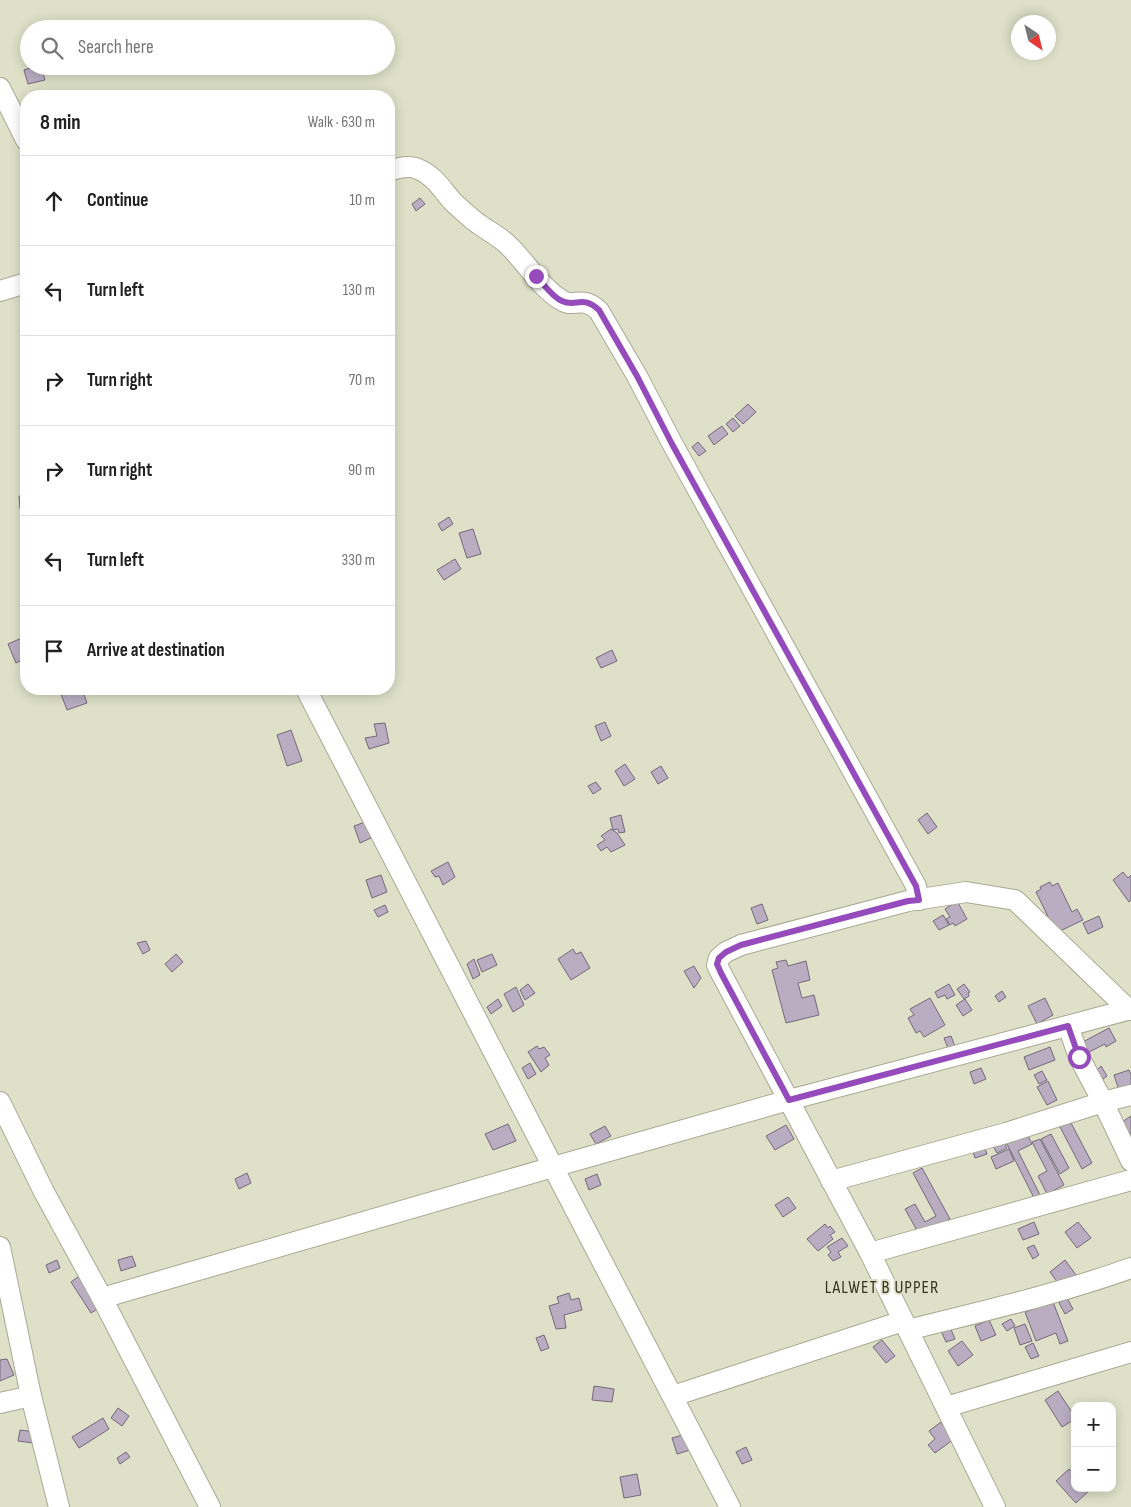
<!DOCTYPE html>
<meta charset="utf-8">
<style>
:root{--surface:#fff;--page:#f2f2f2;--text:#222;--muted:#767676;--line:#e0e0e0}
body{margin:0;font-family:"Sofia Sans Condensed",sans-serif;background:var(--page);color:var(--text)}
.controls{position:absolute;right:15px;bottom:15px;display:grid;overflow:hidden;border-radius:10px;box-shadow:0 2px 12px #0003}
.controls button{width:45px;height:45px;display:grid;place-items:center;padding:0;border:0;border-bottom:1px solid var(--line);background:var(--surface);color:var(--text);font:25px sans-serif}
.compass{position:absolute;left:1011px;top:15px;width:45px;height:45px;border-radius:50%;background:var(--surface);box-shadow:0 2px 12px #0003;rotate:145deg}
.stop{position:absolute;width:15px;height:15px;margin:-11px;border:4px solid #964bbc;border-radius:50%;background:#fff}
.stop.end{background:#964bbc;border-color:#fff;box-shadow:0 1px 5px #0008}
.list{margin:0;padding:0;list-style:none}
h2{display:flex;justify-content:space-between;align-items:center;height:65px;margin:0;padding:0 20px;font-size:21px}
h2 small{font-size:16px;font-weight:400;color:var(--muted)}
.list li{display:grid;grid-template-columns:32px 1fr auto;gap:15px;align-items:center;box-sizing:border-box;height:90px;padding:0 20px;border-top:1px solid var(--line)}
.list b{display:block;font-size:19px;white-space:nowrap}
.list em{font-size:16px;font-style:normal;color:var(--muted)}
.icon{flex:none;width:28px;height:28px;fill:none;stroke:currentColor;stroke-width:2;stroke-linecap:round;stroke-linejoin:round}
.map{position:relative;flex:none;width:1131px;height:1507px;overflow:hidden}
.search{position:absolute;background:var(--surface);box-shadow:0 2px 12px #0003;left:20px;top:20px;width:375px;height:55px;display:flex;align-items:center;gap:12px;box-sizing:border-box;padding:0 18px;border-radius:28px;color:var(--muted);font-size:19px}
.panel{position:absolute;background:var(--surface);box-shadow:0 2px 12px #0003;left:20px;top:90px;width:375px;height:605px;border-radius:20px}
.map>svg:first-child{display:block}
.building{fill:#baadc2;stroke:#74687b}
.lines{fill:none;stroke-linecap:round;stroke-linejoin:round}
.minor-casing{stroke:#a7aa93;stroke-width:22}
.minor{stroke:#fff;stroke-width:20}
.route{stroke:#964bbc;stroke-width:6}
.labels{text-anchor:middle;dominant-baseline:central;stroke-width:4;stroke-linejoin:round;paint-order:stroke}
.quarter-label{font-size:18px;letter-spacing:1px;fill:#333421;stroke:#dee1c8}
</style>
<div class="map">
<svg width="1131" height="1507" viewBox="0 0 1131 1507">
<rect width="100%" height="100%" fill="#dee1c8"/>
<g class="building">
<polygon points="36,66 41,66 45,80 28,84 24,70"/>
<polygon points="420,198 425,204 416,211 412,204"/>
<polygon points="748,404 756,412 743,424 735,416"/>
<polygon points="733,418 740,426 733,432 726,424"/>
<polygon points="722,426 728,434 714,445 708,436"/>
<polygon points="698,442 706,451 699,456 692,447"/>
<polygon points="19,496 26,496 26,508 20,509"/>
<polygon points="449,517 453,524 442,531 438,524"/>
<polygon points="473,529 481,554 467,558 459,533"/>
<polygon points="455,559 461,569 444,580 437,570"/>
<polygon points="24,637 26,642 26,658 16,663 8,644"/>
<polygon points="612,650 617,661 601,668 596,658"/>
<polygon points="59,689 82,689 87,703 67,710"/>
<polygon points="605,722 611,736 601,741 595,726"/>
<polygon points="385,723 389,743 369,749 365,738 377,736 374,724"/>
<polygon points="291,730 302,761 287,766 277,735"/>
<polygon points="625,764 635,779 624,786 615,771"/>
<polygon points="661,766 668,778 658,784 651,772"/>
<polygon points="596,782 601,789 593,794 588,786"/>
<polygon points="927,813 937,827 928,834 918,820"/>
<polygon points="621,815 625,832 619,833 618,829 613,830 610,818"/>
<polygon points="365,822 371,838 360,843 354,826"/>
<polygon points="611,829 617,833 625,845 611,852 607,847 601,851 597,845 605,840 601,836"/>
<polygon points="448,862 455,877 443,885 439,876 435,877 431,871"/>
<polygon points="1123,872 1128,878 1131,875 1131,900 1129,902 1113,880"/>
<polygon points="381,875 387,892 372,898 366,880"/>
<polygon points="1050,882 1052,886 1058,883 1072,912 1077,909 1083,920 1056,933 1036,892 1041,889 1040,887"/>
<polygon points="957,901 967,919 955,926 953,923 950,925 946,919 950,917 945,909"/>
<polygon points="762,904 768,920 757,924 751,908"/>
<polygon points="385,905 388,912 378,917 374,910"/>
<polygon points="943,915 949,925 939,930 933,921"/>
<polygon points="1099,916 1103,927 1088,934 1083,923"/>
<polygon points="146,941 150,950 143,954 137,943"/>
<polygon points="573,949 576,954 581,952 590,968 571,980 558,959"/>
<polygon points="176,954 183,962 172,972 165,964"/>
<polygon points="492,954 497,965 482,972 477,960"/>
<polygon points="474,959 480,975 473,979 467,964"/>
<polygon points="786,960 788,966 806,961 810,980 798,983 802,998 814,995 819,1015 786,1023 772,970 778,968 776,962"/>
<polygon points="694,966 701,978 694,988 684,971"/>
<polygon points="528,984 535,993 525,1000 520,990"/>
<polygon points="949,984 955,995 947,999 945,995 938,998 935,992"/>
<polygon points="964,984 970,992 968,993 969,996 964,999 957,989"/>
<polygon points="516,987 524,1005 513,1012 504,994"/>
<polygon points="1002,991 1006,997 999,1002 995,996"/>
<polygon points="930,998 945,1025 924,1037 920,1031 916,1033 908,1018 914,1015 910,1009"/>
<polygon points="1045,998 1053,1015 1037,1024 1028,1006"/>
<polygon points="498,999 502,1006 491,1014 487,1007"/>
<polygon points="965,999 972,1010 963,1016 956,1005"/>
<polygon points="1109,1028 1116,1041 1106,1047 1105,1044 1085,1054 1079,1044"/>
<polygon points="951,1036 956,1049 949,1051 944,1038"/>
<polygon points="537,1046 539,1049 544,1047 550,1055 545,1058 549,1065 541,1072 528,1052"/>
<polygon points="1050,1047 1055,1060 1029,1070 1024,1057"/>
<polygon points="530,1063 536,1074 528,1079 522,1068"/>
<polygon points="1101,1066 1107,1076 1099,1082 1094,1073"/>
<polygon points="981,1068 986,1079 974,1084 970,1072"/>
<polygon points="1129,1070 1131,1075 1131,1089 1120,1093 1114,1075"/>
<polygon points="1042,1071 1047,1080 1039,1084 1034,1075"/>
<polygon points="1048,1081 1057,1100 1047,1105 1037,1087"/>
<polygon points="1131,1116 1131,1142 1119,1124"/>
<polygon points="1070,1121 1092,1163 1082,1169 1060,1127"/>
<polygon points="508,1124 516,1141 493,1150 485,1134"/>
<polygon points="786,1125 794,1139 775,1150 766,1136"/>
<polygon points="605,1126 611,1136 596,1144 590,1134"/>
<polygon points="1026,1132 1032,1144 1018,1151 1042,1199 1036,1202 1006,1142"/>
<polygon points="1051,1134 1069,1168 1060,1174 1041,1139"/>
<polygon points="1002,1137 1007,1148 997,1153 991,1143"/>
<polygon points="1040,1139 1064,1185 1047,1194 1038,1176 1047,1171 1032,1142"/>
<polygon points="983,1144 987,1154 975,1158 972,1148"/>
<polygon points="1009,1149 1014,1161 996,1169 991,1157"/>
<polygon points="922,1168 950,1219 920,1236 905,1209 915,1204 925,1222 936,1216 913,1173"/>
<polygon points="247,1173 251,1183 239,1189 235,1179"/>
<polygon points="597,1174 601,1185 589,1190 585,1179"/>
<polygon points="788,1197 796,1208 783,1217 775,1205"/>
<polygon points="1034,1222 1039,1234 1023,1240 1018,1229"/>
<polygon points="1078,1222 1091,1238 1077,1248 1065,1232"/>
<polygon points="825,1224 828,1228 830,1226 835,1232 830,1235 833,1239 818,1251 807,1239"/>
<polygon points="842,1238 848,1246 838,1252 841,1257 833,1261 828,1255 831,1252 827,1247"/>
<polygon points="1034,1245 1039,1255 1033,1259 1027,1248"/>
<polygon points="132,1256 136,1266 121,1271 118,1260"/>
<polygon points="57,1260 60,1268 49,1273 46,1265"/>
<polygon points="1065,1260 1076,1275 1060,1286 1050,1272"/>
<polygon points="82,1274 102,1306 91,1313 71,1282"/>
<polygon points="569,1293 571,1300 579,1298 582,1310 564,1315 566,1328 556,1329 549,1306 559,1303 557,1297"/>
<polygon points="1067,1298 1073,1309 1065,1314 1059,1303"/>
<polygon points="1053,1302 1068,1341 1060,1344 1056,1333 1036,1341 1025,1312"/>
<polygon points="1011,1319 1015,1326 1007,1331 1002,1324"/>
<polygon points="989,1320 996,1335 981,1341 975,1326"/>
<polygon points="1025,1324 1032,1341 1020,1345 1014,1328"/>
<polygon points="950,1327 955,1339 946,1342 941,1331"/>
<polygon points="544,1335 549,1348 541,1351 536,1338"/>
<polygon points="882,1340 895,1356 886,1363 873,1347"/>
<polygon points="962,1341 973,1355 958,1366 948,1351"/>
<polygon points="1033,1343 1039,1356 1031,1359 1025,1347"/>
<polygon points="7,1359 14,1375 0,1381 0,1360"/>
<polygon points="594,1386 614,1389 612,1402 592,1400"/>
<polygon points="1058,1391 1075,1417 1075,1419 1062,1427 1045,1400"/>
<polygon points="118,1408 129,1416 122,1426 111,1418"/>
<polygon points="103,1418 109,1429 79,1448 72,1437"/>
<polygon points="941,1422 954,1439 935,1453 928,1445 935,1439 929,1431"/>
<polygon points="20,1430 35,1432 33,1443 18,1441"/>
<polygon points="686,1434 690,1450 677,1454 672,1438"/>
<polygon points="746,1447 752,1460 742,1464 736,1452"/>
<polygon points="126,1452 130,1457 120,1464 117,1458"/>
<polygon points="1069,1469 1075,1475 1075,1488 1092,1488 1076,1503 1056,1481"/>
<polygon points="637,1474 641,1495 624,1498 620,1477"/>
</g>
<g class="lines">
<defs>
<g id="minor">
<polyline points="0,88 26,140"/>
<path d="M389,171C397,168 410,165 418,169C434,175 443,191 454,203C462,210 471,219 480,225C490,232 500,237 508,245C526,262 539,286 561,300C574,309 581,294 599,311L637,376L672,443L916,886L919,900"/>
<polyline points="0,291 26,283"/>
<polyline points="306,689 553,1167 730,1507"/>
<polyline points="1068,1026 1079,1057 1103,1102 1131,1161"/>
<polyline points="0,1102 44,1192 102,1298 210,1507"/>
<polyline points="831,1181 1006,1133 1103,1102 1131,1095"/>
<polyline points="0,1247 31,1396 59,1507"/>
<polyline points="870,1253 1131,1180"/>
<polyline points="102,1298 553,1167 789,1100 1131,1009"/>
<path d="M908,1330C983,1311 1059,1294 1131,1268"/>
<polyline points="673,1396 903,1321"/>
<polyline points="0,1403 31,1396"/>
<polyline points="946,1407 1131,1352"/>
<polyline points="995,1507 870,1253 721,973 717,965 719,958 726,952 741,945 908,901 966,892 1015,900 1129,1010"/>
</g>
</defs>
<use href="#minor" class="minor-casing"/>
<use href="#minor" class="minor"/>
</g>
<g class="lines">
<path class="route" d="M536,276C544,284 552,297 562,301C577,308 581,294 599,310L637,376L672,444L916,886L919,900L908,901L741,945L726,952L719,958L717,964L721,973L789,1100L1068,1026L1079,1057"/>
</g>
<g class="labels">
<g class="quarter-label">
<text x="882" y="1287">LALWET B UPPER</text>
</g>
</g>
</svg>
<div class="controls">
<button>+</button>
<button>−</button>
</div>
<svg class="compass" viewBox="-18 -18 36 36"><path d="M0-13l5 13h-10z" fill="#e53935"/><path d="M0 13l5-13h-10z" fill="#767676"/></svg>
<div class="stop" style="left:1079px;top:1057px"></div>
<div class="stop end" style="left:536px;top:276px"></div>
<div class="search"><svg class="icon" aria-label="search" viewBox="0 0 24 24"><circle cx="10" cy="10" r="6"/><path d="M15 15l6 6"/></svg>Search here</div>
<section class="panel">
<h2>8 min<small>Walk · 630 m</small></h2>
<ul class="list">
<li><svg class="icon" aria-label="ahead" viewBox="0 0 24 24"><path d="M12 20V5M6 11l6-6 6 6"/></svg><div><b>Continue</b></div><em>10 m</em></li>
<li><svg class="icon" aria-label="left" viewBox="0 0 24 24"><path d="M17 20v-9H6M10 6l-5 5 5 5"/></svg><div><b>Turn left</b></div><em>130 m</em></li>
<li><svg class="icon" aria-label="right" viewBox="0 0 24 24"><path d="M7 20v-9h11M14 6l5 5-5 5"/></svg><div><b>Turn right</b></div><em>70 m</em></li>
<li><svg class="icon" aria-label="right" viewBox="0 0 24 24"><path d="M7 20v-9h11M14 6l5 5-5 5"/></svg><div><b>Turn right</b></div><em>90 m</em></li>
<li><svg class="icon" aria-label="left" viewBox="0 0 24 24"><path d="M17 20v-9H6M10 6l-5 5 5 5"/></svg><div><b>Turn left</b></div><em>330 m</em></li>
<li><svg class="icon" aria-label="arrive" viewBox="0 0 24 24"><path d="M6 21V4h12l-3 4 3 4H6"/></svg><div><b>Arrive at destination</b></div></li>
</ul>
</section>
</div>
